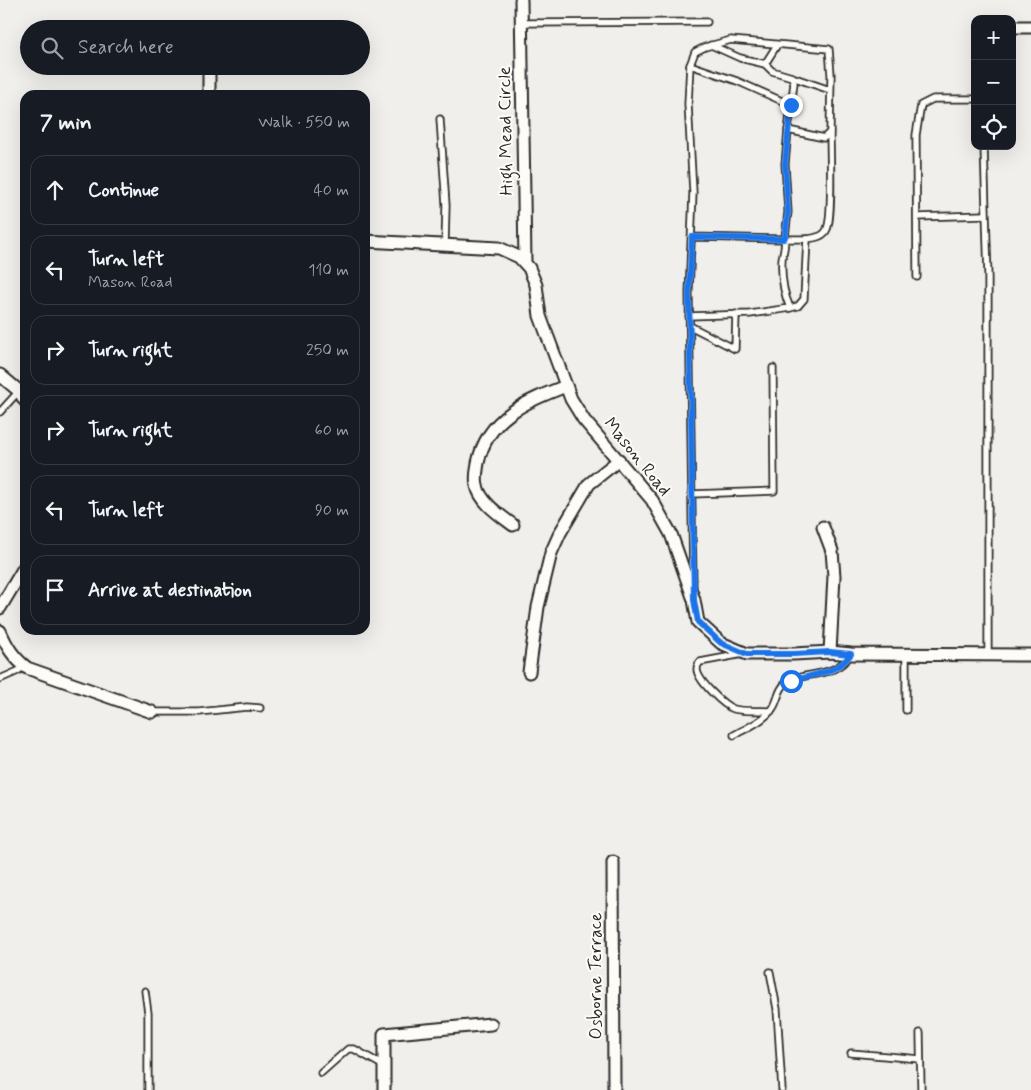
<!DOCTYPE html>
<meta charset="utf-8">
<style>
:root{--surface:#171b24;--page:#242831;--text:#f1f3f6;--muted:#9ea1a6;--line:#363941}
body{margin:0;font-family:Mynerve,sans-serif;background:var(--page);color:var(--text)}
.controls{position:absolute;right:15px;top:15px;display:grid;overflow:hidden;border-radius:10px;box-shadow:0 5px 20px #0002}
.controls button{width:45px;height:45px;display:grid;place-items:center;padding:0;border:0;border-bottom:1px solid var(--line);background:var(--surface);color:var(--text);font:25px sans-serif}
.stop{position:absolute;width:15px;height:15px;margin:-11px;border:4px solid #1a73e8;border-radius:50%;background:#fff}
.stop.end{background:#1a73e8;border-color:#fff;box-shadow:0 1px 5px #0008}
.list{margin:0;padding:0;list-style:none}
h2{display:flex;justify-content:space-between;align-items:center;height:65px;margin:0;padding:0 20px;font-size:21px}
h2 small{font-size:16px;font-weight:400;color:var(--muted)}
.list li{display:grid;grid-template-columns:32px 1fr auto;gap:15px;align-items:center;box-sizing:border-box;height:70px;margin:0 10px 10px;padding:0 10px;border:1px solid var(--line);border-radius:15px}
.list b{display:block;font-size:19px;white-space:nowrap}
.list p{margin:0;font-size:16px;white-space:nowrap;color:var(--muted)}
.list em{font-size:16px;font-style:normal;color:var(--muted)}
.icon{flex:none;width:28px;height:28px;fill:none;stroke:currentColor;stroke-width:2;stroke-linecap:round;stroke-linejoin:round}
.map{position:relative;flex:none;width:1031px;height:1090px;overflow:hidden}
.search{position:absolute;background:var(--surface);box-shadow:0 5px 20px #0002;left:20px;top:20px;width:350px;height:55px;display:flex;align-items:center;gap:12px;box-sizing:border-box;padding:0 18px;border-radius:28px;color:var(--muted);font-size:19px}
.panel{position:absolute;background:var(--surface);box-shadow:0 5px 20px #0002;left:20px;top:90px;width:350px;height:545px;border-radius:15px}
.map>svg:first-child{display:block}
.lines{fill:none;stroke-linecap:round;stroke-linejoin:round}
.service-casing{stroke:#2b2b2b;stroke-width:9}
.minor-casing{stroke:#2b2b2b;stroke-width:15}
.service{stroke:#fdfcf7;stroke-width:5.5}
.minor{stroke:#fdfcf7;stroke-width:11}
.route{stroke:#1a73e8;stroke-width:6}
.labels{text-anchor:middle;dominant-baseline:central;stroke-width:4;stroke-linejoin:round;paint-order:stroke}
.street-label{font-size:18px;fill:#2b2b2b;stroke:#fdfcf7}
</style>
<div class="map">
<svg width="1031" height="1090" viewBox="0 0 1031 1090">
<rect width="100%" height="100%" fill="#f0efeb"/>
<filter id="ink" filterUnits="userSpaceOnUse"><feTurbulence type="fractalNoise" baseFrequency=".02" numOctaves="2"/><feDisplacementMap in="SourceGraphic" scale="10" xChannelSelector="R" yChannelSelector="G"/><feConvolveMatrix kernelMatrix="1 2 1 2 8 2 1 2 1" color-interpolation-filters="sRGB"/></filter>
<g filter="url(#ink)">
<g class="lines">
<defs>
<g id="service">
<polyline points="522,23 707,22"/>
<polyline points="711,45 740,58 765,64 777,45"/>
<polyline points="765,64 772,71 792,77 794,83 788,130"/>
<polyline points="690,65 737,81 791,105"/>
<polyline points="792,77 830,90"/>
<polyline points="440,119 446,205 445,245"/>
<polyline points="984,146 988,277 988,655"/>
<polyline points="917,217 985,215"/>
<polyline points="692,237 784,239 785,237 788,212 785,164 788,130 824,138 830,132 831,75 829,49 731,40 705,47 695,52 690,65 688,104 693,192 689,293 693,587"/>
<path d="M784,239H807L804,299L798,306L790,308C784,294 781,275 782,259C783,251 786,247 784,239Z"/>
<path d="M807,239C814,238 824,237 827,229C833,216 830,150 830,132"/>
<polyline points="917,277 916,135 921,105 933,99 975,99"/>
<polyline points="689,316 750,314 790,308"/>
<polyline points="690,326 735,349 736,314"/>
<polyline points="0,412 19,391"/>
<polyline points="691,494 774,491 773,368"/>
<polyline points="906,653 906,710"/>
<path d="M743,654L700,662C698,665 697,665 697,669C697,680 724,706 734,709C745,712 759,710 771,711"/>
<polyline points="0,679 18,671 24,666"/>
<polyline points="152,712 199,712 247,707 260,708"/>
<path d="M734,735C747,728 765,720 773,708C778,701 778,690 785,684C807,669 832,681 851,654"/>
<polyline points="770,972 777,1009 782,1090"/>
<polyline points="145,991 148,1013 148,1090"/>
<polyline points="920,1033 921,1090"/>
<polyline points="851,1053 920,1059"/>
<polyline points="321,1073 348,1049 354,1049 384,1066"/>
</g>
<g id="minor">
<polyline points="521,0 525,262"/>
<polyline points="1012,27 1031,27"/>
<polyline points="209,95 209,66"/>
<polyline points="365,241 499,248 519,257 529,268 536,285 540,316 571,399 584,420 652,500 671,534 694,600 698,622 721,643 747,654 794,654 830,652 851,654 1031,655"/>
<polyline points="0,375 19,391 25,401"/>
<path d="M513,525C500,515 481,503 477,486C475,478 477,470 478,463C487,417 527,401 566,386"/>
<polyline points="823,527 832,551 834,576 830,652"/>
<polyline points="0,608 25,566"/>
<path d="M0,631C7,647 13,657 27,668L152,712"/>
<polyline points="529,672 538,607 551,553 560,533 589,484 619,460"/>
<polyline points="613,862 614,1090"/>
<polyline points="384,1090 384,1034 491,1024"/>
</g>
</defs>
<use href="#service" class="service-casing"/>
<use href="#minor" class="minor-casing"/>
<use href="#service" class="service"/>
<use href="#minor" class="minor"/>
</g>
</g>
<g class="lines" filter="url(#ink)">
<path class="route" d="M791,681C813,674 837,674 851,654L830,652L794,654H747L721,643L698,622L694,600L689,292L692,237L784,239L785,237L788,212L785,164L791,105"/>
</g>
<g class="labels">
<g class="street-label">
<text transform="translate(506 131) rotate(-91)">High Mead Circle</text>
<text transform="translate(637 457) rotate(51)">Mason Road</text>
<text transform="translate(596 976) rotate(-90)">Osborne Terrace</text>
</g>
</g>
</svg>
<div class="controls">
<button>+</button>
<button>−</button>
<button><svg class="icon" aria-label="locate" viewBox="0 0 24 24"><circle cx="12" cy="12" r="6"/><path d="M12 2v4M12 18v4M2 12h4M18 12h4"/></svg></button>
</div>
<div class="stop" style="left:791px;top:681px"></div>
<div class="stop end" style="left:791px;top:105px"></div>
<div class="search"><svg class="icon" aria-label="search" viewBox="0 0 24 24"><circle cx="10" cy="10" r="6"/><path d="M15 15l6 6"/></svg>Search here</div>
<section class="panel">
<h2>7 min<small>Walk · 550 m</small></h2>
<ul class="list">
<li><svg class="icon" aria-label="ahead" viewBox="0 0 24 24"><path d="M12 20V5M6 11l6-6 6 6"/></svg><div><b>Continue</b></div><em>40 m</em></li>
<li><svg class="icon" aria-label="left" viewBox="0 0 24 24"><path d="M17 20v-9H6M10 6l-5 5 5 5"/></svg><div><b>Turn left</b><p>Mason Road</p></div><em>110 m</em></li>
<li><svg class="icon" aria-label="right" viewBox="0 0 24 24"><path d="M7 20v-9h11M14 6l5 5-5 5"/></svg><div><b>Turn right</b></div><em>250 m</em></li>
<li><svg class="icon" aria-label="right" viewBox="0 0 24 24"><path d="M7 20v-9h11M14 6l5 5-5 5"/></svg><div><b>Turn right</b></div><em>60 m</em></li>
<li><svg class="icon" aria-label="left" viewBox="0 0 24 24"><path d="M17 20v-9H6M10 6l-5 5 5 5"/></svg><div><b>Turn left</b></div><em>90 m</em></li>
<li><svg class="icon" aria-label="arrive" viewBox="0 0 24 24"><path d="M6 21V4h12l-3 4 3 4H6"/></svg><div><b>Arrive at destination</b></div></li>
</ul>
</section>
</div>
